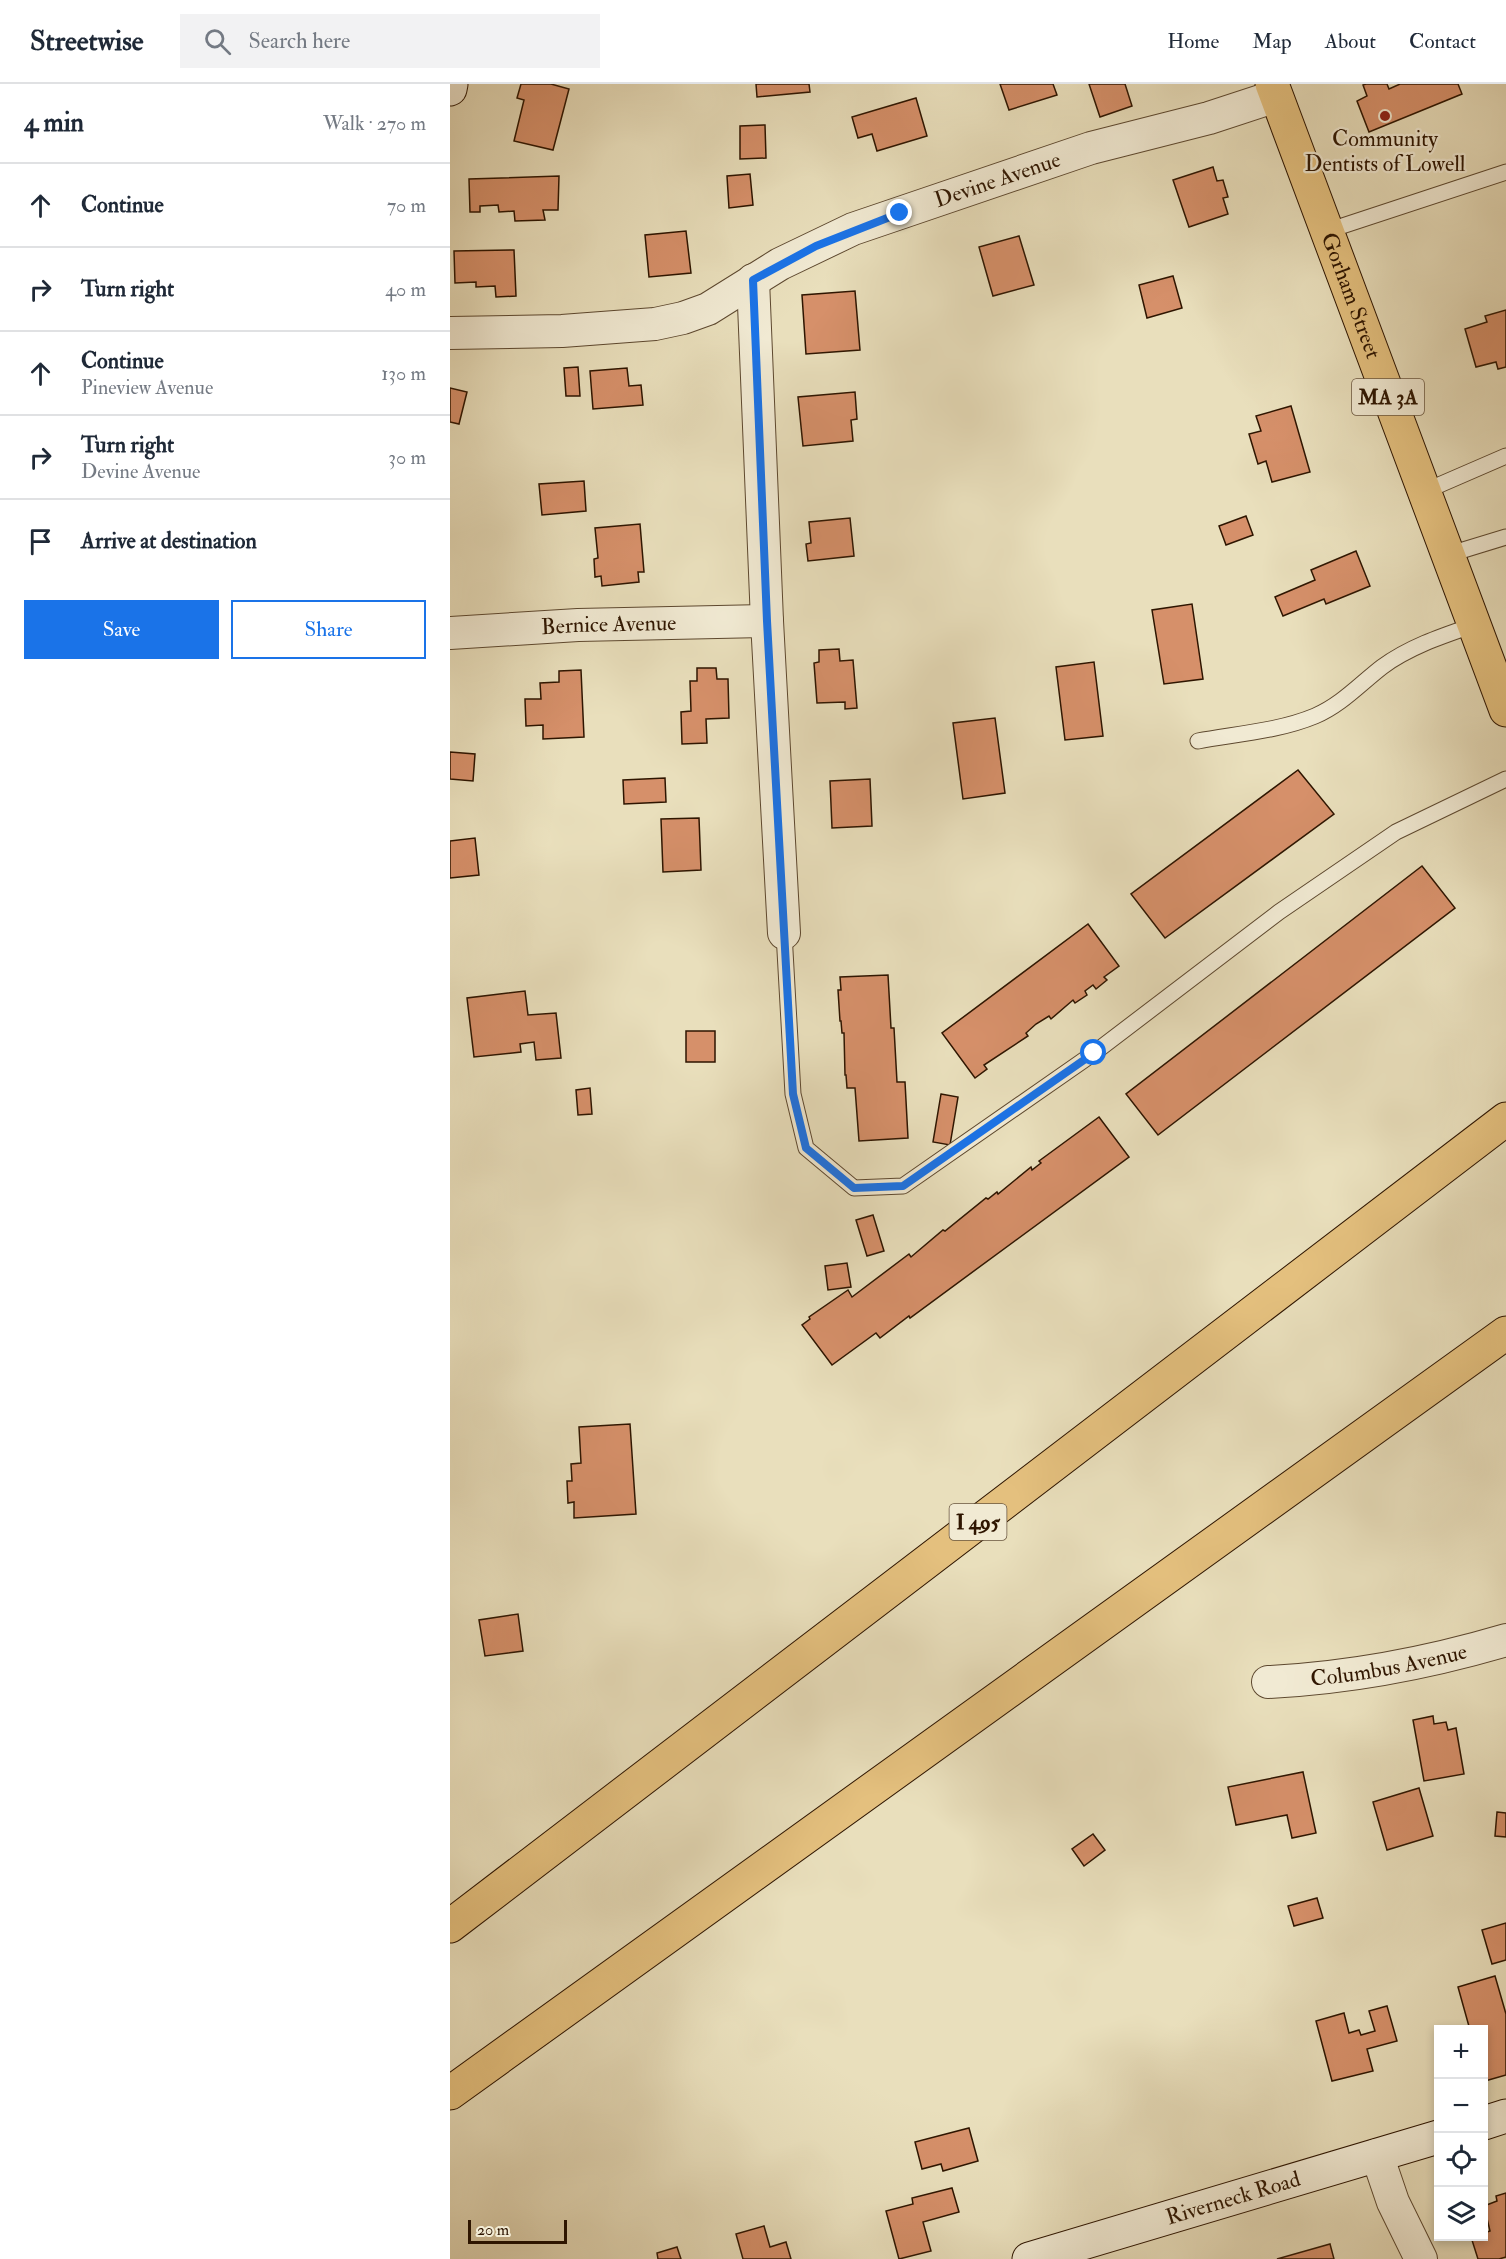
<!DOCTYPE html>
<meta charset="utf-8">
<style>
:root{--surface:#fff;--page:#f2f2f3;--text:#1f2937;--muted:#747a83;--line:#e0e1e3;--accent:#1a73e8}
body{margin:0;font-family:"IM FELL Double Pica",serif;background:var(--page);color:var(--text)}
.controls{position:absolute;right:18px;bottom:18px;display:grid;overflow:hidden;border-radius:0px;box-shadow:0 3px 9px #0003}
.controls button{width:54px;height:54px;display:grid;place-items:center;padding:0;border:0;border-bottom:2px solid var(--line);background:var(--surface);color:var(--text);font:30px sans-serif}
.scale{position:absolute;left:18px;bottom:15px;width:99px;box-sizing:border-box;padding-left:6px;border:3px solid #2e1500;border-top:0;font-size:16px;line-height:21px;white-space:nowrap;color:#2e1500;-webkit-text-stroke:4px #f1ead3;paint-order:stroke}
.stop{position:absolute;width:18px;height:18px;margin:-14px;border:4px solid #1a73e8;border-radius:50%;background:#fff}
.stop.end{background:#1a73e8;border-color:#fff;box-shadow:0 2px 6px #0008}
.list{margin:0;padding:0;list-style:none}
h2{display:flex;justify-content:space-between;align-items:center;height:78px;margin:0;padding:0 24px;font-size:26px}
h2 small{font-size:20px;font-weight:400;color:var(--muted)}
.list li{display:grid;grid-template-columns:39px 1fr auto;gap:18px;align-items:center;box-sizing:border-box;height:84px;padding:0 24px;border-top:2px solid var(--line)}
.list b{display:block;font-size:22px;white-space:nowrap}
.list p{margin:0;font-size:20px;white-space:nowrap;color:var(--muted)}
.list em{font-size:20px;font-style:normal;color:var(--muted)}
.actions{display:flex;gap:12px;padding:18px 24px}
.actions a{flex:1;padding:14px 0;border:2px solid var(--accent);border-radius:0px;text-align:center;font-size:21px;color:var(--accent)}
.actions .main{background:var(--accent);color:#fff}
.icon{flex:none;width:33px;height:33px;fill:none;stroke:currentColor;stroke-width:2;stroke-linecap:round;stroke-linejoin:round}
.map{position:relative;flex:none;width:1056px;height:2175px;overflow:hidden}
header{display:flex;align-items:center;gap:36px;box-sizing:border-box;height:84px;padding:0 30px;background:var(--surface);border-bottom:2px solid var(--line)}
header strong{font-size:28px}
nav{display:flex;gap:33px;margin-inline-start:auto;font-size:21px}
.search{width:420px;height:54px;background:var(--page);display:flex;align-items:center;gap:15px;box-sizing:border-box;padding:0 21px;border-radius:0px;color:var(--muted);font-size:22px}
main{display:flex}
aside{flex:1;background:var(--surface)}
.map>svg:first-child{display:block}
.building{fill:#d6906a;stroke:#2e1500;stroke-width:1.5}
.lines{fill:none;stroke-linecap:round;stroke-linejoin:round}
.lane-casing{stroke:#5d482f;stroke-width:17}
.street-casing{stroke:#5d482f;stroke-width:34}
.secondary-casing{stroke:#2e1500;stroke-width:35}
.primary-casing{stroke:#2e1500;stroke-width:35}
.highway-casing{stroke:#2e1500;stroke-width:35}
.lane{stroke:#f1ead3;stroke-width:15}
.street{stroke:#f1ead3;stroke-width:32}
.secondary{stroke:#f1ead3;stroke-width:33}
.primary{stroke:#e4c07e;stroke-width:33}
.highway{stroke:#e4c07e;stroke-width:33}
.route{stroke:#1a73e8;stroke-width:8}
.poi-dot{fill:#8f2418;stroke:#f1ead3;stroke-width:2}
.labels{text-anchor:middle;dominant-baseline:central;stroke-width:4.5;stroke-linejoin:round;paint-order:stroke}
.shield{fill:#f1ead3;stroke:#68553f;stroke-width:1.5}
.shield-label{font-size:21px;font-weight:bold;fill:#2e1500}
.poi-label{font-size:22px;fill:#2e1500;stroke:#f1ead3}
.street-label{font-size:22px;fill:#2e1500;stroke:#f1ead3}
</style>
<header>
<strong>Streetwise</strong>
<div class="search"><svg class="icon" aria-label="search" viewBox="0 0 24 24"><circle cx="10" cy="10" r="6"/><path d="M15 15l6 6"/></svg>Search here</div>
<nav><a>Home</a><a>Map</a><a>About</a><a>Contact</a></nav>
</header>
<main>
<aside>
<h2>4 min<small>Walk · 270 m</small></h2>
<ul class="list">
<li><svg class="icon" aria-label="ahead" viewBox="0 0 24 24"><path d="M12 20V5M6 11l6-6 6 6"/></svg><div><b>Continue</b></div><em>70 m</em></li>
<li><svg class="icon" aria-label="right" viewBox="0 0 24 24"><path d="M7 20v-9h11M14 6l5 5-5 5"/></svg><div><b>Turn right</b></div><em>40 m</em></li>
<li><svg class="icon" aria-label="ahead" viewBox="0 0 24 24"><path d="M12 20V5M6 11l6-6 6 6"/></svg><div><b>Continue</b><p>Pineview Avenue</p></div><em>130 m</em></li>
<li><svg class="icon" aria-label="right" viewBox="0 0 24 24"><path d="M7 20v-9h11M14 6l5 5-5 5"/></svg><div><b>Turn right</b><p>Devine Avenue</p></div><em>30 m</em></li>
<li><svg class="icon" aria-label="arrive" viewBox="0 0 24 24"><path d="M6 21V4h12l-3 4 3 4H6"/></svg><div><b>Arrive at destination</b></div></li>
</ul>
<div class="actions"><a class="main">Save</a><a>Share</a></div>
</aside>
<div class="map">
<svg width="1056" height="2175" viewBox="0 0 1056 2175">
<rect width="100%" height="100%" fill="#e9dfbc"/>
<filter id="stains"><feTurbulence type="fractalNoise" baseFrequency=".00333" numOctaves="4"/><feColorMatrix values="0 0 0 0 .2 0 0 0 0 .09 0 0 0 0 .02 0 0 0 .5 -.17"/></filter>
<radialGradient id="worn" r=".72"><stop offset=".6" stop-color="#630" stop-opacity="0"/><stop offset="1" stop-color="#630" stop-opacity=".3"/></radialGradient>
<g class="building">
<polygon points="71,0 101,0 119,5 103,66 64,57 74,16 67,14"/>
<polygon points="306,0 359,0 360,8 307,13"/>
<polygon points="550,0 603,0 607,11 559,26"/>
<polygon points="639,0 675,0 682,22 650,33"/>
<polygon points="916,0 937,0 939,5 950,0 1008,0 1012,10 919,48 907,17 917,12 913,1"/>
<polygon points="466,14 477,52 427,67 422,50 408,54 402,33"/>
<polygon points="315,41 316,74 290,75 290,42"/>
<polygon points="763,83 767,97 773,96 778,113 773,114 778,130 739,143 723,96"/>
<polygon points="300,90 303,121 279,124 277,92"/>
<polygon points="109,92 108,126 93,126 95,136 65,137 64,127 49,128 48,121 30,122 30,128 20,128 19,95"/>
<polygon points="236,147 241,189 199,193 195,151"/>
<polygon points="569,152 584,201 543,212 529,163"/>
<polygon points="64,166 66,212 46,213 45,202 26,203 26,198 5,199 4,167"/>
<polygon points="723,192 732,224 697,234 689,201"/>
<polygon points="405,207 410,266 356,270 352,211"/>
<polygon points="1056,226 1056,283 1048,285 1046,278 1026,283 1015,245 1037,238 1035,232"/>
<polygon points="128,283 130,312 116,312 114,284"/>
<polygon points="177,284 179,302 191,301 193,321 143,325 140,287"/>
<polygon points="0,304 17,308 9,340 0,338"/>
<polygon points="405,308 407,335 401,336 403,357 353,362 348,313"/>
<polygon points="841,322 860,388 822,398 816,377 808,380 799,350 811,347 806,332"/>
<polygon points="134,397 136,427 92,431 89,400"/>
<polygon points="796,432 803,451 776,461 769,442"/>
<polygon points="400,434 404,472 358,477 356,460 361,459 359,438"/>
<polygon points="190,440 194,488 188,488 189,498 152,502 151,492 145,493 144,475 148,474 145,444"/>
<polygon points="906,467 920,502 876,520 874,515 833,532 825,513 865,496 861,486"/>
<polygon points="742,520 753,595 714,600 702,526"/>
<polygon points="389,565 390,577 403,576 407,624 395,625 395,618 367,619 364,579 369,578 369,566"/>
<polygon points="644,578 653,652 615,656 606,583"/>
<polygon points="247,584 266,584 267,595 278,595 279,634 256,635 257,659 232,660 231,628 241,627 240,597 247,597"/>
<polygon points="131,586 134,653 93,655 93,641 76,642 75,615 91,615 90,599 109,598 109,587"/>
<polygon points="545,634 555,709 513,715 503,639"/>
<polygon points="0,668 25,670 23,697 0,695"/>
<polygon points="848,686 884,730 715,854 681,810"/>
<polygon points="215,694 216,718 174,720 173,696"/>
<polygon points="420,695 422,742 382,744 380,697"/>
<polygon points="249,734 251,786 213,788 211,735"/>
<polygon points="25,754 29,791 0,794 0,757"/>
<polygon points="972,782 1005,824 708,1051 676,1010"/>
<polygon points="638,840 669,882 654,893 657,896 646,905 643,901 635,907 637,911 625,919 623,916 601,935 599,932 586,940 576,949 578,952 534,981 537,985 525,994 492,949"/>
<polygon points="438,891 441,944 444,944 447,998 455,998 458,1054 409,1057 405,1004 397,1004 396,991 395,991 394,949 392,949 391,937 390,937 388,906 391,906 390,893"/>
<polygon points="75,907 78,931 106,929 111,974 86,976 84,958 70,960 71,968 24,973 17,914"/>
<rect x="236" y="947" width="29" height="31"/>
<polygon points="140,1004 142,1030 128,1031 126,1006"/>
<polygon points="491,1010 508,1013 500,1061 483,1058"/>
<polygon points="649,1033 679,1073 460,1234 459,1232 430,1254 426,1249 382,1281 352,1241 360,1235 359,1233 398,1206 402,1213 459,1170 461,1173 493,1146 495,1147 536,1114 538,1115 547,1108 548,1110 581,1083 582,1086 591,1079 589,1077"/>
<polygon points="423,1131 434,1167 417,1172 406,1136"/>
<polygon points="397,1179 401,1203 378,1206 375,1182"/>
<polygon points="180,1340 186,1430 124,1434 124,1418 118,1419 117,1397 122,1397 121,1380 131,1379 129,1343"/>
<polygon points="68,1530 73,1567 35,1572 29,1536"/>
<polygon points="983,1632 984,1640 996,1638 998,1646 1006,1644 1014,1690 974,1697 963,1636"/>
<polygon points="853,1688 866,1749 842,1754 837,1731 786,1741 778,1703"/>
<polygon points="969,1704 983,1752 937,1766 923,1718"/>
<polygon points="1047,1728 1056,1729 1056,1753 1045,1752"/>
<polygon points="643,1750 655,1766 634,1782 622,1765"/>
<polygon points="867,1814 873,1834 844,1842 838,1822"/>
<polygon points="1056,1839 1056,1876 1042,1880 1032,1846"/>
<polygon points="1045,1892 1056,1930 1056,1991 1035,1997 1034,1990 1034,1946 1020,1946 1008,1903"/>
<polygon points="937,1922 947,1957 917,1965 923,1987 882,1997 866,1937 894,1929 899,1949 909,1946 911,1951 925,1947 919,1927"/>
<polygon points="519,2044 528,2077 493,2087 491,2080 472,2085 465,2058"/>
<polygon points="502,2104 509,2128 473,2138 481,2167 449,2175 436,2127 463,2120 462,2114"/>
<polygon points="1056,2109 1056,2173 1049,2175 1028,2175 1021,2153 1034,2152 1034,2149 1040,2147 1034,2122 1047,2117 1046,2112"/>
<polygon points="314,2142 320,2163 336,2158 341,2175 293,2175 286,2150"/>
<polygon points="880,2160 884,2175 827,2175"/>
<polygon points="227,2163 231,2175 208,2175 207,2169"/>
</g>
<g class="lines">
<defs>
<g id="lane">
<polyline points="877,147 1056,88"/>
<polyline points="973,408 1056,372"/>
<polyline points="997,471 1056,453"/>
<path d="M748,657C786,650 829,647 865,632C891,621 910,600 932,583C959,563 992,552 1024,541"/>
<polyline points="334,849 343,1010 356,1064 404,1104 453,1102 644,969 829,828 946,748 1056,695"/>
</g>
<g id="street">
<polyline points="303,196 317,537 334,849"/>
<path id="s1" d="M0,249L112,247L205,240L233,234L258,225L330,180L403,145L641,64L759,34L826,12"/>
<path id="s2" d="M0,549L128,541L317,537"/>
<path id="s3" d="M818,1598C899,1594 978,1579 1056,1556"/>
<polyline points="927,2071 943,2118 971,2175"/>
</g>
<g id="secondary">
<polyline points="0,5 1,0"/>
<polyline points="1034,2039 1056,2032"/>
<path id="s4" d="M579,2175L988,2053"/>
</g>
<g id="primary">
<path id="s5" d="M822,0L1056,626"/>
</g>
<g id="highway">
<polyline points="0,1842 1056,1035"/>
<polyline points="0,2009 1056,1249"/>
</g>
</defs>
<use href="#lane" class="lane-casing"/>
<use href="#street" class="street-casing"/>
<use href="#secondary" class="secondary-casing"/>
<use href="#primary" class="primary-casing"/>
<use href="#highway" class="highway-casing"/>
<use href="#lane" class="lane"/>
<use href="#street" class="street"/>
<use href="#secondary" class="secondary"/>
<use href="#primary" class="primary"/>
<use href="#highway" class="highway"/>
</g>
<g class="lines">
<polyline class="route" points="450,129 366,162 303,196 317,537 343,1010 356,1064 404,1104 453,1102 644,969"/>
</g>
<circle class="poi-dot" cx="935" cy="32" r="6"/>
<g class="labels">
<g class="shield">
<rect x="902" y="295" width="72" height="36" rx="4.5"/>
<rect x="499.5" y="1420" width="57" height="36" rx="4.5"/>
</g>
<g class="shield-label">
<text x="938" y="313">MA 3A</text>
<text x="528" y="1438">I 495</text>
</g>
<g class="poi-label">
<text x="935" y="55">Community<tspan x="935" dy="25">Dentists of Lowell</tspan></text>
</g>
<g class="street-label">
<text stroke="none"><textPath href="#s1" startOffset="579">Devine Avenue</textPath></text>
<text stroke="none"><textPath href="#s5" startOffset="226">Gorham Street</textPath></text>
<text stroke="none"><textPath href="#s2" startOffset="159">Bernice Avenue</textPath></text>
<text stroke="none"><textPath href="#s3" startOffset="122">Columbus Avenue</textPath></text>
<text stroke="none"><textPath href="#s4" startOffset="213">Riverneck Road</textPath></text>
</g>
</g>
<rect width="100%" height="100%" filter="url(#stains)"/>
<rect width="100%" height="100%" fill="url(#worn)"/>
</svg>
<div class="controls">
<button>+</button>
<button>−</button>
<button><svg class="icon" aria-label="locate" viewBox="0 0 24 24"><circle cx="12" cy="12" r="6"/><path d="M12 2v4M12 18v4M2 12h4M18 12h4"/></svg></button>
<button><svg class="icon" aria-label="layers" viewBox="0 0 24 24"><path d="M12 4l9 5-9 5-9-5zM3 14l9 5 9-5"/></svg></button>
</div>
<div class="scale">20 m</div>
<div class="stop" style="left:644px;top:969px"></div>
<div class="stop end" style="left:450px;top:129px"></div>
</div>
</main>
